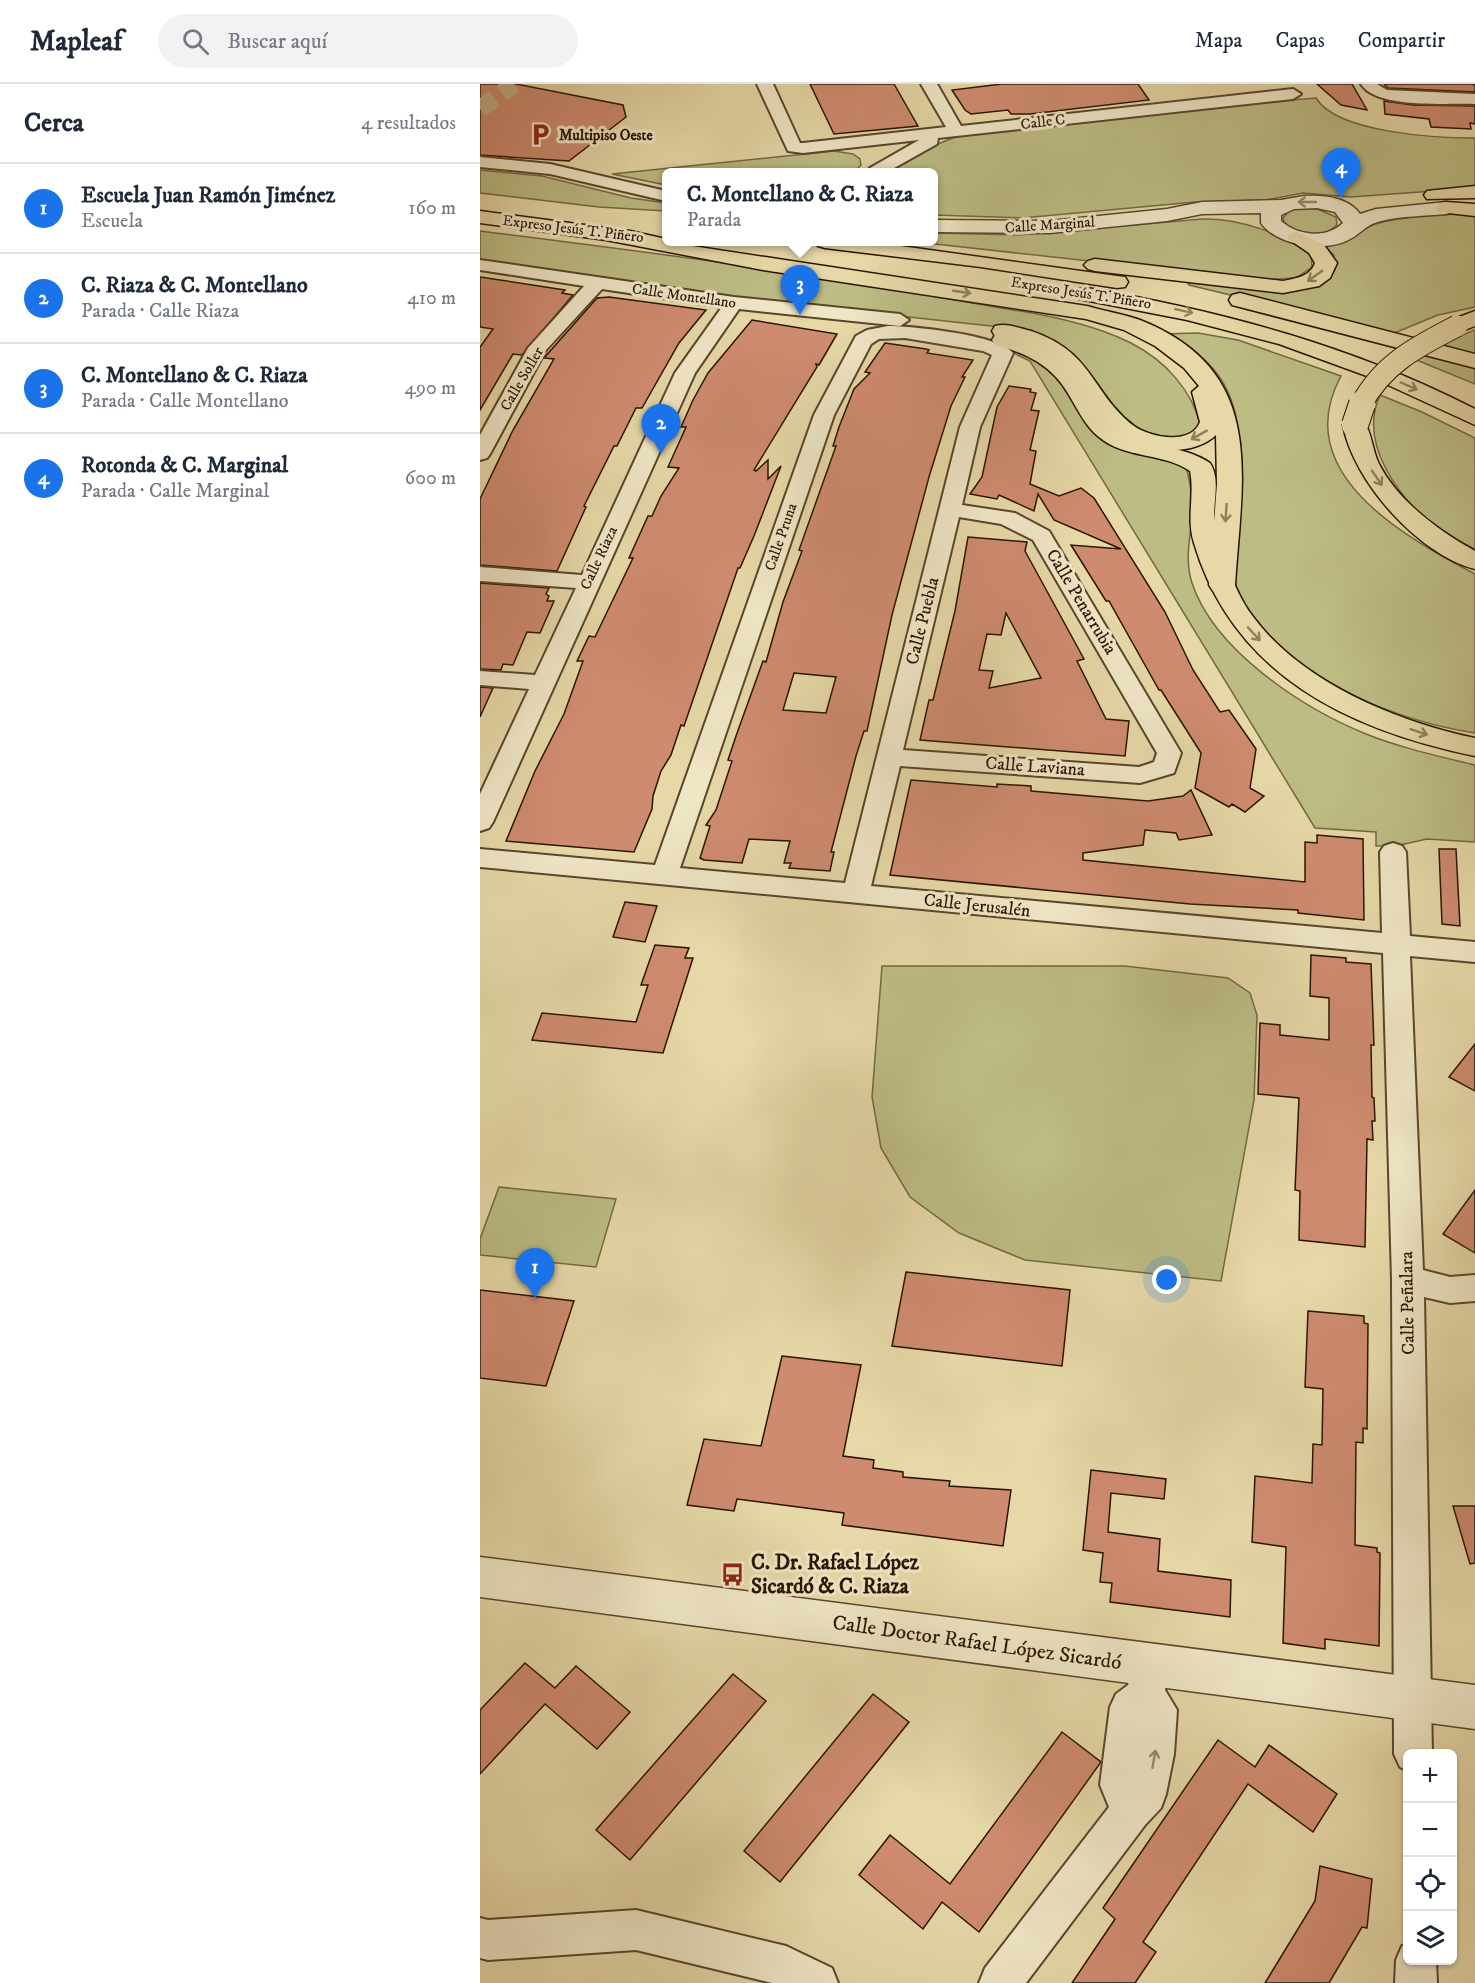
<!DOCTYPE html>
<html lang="es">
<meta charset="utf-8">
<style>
:root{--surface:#fff;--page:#f2f2f3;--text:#1f2937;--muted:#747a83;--line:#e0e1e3;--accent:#1a73e8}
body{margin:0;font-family:"IM FELL DW Pica",serif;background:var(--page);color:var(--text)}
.controls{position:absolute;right:18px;bottom:18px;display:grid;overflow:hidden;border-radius:9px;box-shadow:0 2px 4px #0004}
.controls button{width:54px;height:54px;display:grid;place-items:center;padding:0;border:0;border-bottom:2px solid var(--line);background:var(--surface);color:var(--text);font:30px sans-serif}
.you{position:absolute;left:687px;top:1196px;width:21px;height:21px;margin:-15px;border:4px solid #fff;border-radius:50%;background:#1a73e8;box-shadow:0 0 0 9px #1a73e833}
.badge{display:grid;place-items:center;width:39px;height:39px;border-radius:50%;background:var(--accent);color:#fff;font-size:20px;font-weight:700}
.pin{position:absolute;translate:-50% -50px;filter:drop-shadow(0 2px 3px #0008)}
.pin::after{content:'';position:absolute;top:32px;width:21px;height:18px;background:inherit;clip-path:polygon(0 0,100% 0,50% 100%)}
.popup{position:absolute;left:182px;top:84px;width:276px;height:78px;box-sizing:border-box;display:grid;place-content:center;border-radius:9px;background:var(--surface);filter:drop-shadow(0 2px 4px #0005);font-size:20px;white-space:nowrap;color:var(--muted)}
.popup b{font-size:22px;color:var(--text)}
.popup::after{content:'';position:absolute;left:50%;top:100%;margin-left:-12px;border:12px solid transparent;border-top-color:var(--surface)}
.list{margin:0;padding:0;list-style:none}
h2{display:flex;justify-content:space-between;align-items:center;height:78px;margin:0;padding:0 24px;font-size:26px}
h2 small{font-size:20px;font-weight:400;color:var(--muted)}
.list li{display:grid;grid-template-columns:39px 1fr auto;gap:18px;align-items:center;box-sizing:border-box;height:90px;padding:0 24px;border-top:2px solid var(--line)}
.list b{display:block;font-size:22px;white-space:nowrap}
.list p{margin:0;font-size:20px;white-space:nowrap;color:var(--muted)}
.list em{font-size:20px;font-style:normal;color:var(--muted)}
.icon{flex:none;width:33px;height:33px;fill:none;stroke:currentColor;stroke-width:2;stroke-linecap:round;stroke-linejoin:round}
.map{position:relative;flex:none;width:995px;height:1899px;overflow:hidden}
header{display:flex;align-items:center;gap:36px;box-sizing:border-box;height:84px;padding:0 30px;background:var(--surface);border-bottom:2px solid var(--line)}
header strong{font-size:28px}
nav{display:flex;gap:33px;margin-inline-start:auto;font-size:21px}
.search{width:420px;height:54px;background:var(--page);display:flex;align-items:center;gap:15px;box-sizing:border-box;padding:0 21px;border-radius:33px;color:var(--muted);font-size:22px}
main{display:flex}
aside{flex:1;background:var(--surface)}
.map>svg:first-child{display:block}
.green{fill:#bcbc83;stroke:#736843;stroke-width:1.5}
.building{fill:#cf8b70;stroke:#2a1503;stroke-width:1.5;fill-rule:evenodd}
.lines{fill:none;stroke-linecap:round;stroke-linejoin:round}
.minor-tunnel{stroke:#c0b186;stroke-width:18;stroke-dasharray:18 9;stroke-linecap:butt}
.minor-casing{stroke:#59462c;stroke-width:4}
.tertiary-casing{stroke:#59462c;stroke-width:3}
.trunk-casing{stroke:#2a1503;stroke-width:3}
.motorway-casing{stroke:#2a1503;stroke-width:3}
.minor{fill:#efe6c6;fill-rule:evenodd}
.tertiary{fill:#efe6c6;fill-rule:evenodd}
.trunk{fill:#e6d8a7;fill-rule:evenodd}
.motorway{fill:#e6d8a7;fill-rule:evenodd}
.motorway-bridge-far1-casing{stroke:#2a1503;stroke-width:23;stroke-linecap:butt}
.motorway-bridge-casing{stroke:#2a1503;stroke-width:28;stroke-linecap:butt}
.motorway-bridge-far1{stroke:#e6d8a7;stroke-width:21}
.motorway-bridge{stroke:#e6d8a7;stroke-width:26}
.oneway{stroke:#96886e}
.oneway2{stroke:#91805d}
.labels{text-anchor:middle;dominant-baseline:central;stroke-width:6;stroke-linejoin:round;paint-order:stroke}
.far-street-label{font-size:15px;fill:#2a1503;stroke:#efe6c6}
.far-poi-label{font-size:15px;font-weight:bold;fill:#2a1503;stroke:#efe6c6;text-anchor:start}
.street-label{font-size:18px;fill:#2a1503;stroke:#efe6c6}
.near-poi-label{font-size:21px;font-weight:bold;fill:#2a1503;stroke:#efe6c6;text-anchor:start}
.near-street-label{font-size:21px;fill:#2a1503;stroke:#efe6c6}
</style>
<header>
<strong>Mapleaf</strong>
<div class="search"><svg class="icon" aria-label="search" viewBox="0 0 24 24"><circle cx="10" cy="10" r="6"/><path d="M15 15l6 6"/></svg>Buscar aquí</div>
<nav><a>Mapa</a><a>Capas</a><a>Compartir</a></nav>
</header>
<main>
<aside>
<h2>Cerca<small>4 resultados</small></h2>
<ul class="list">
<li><span class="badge">1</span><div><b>Escuela Juan Ramón Jiménez</b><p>Escuela</p></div><em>160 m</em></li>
<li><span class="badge">2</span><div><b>C. Riaza &amp; C. Montellano</b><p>Parada · Calle Riaza</p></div><em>410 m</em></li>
<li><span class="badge">3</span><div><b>C. Montellano &amp; C. Riaza</b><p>Parada · Calle Montellano</p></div><em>490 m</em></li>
<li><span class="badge">4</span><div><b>Rotonda &amp; C. Marginal</b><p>Parada · Calle Marginal</p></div><em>600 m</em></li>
</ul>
</aside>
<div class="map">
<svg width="995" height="1899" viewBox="0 0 995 1899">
<rect width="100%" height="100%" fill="#e6d8a7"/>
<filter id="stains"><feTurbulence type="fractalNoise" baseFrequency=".00333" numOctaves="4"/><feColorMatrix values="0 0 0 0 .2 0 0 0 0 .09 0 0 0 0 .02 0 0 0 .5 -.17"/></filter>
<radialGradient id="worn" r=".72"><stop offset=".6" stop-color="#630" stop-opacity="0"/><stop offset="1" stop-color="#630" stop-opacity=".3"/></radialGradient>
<g class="green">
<path d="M836,14C857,49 957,54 995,54V104L871,113L823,109L786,116L715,118L542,134L454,131V88H410L435,69L478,52L724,23Z"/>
<polygon points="354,67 373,70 380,75 381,81 374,88 186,88 186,101 132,90"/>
<polygon points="0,86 62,92 151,114 186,119 186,127 119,123 0,109"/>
<path d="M818,124H835L856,133L857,141C844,154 816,151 804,138L803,134L810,126Z"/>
<path d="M983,130L995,131V223L958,231L912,250L709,201L708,199L715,197L787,206L848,193L855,184L854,171L843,161C869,158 877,145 899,139C927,131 955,131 983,130Z"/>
<path d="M722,135C757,134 804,149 831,171L832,183L816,194L782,196L437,158H454V149L539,151Z"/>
<path d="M0,147C159,167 318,187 475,216C533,227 597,232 651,259C684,276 712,305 721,343L711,351L697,355L659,349L520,243L245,213L0,178Z"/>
<polygon points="995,246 995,273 952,263"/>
<path d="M718,249L758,256L861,292C808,389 925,453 995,490V649C918,637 817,597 770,532C765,525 758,517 756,509C737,432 793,330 719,271C709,263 695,257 684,250Z"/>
<path d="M508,257L526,260L573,286L626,357L654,370L696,377L707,386C709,396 712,407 713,418C713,445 703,471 712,499C734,566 822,624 886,650C921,664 958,672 995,681V758L947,755L920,761L896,762V748L835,744L550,277Z"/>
<polygon points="942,269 995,283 995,300 934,275"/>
<path d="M900,311L942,328L995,354V465C983,459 969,454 958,446C921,416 877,361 900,311Z"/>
<polygon points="402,882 645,882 748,894 770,909 777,931 774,1016 741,1197 545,1176 479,1149 430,1113 401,1064 392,1013"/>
<polygon points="19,1103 136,1115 116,1183 0,1171 0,1155"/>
</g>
<g class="building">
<polygon points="0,0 36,0 143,21 146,33 89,77 0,71"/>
<polygon points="330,0 414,0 438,42 354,50"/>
<polygon points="522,0 658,0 669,16 550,30 531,30 528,26 491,30 485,26 472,6"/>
<polygon points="837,0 872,0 887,26 861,21"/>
<polygon points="904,0 992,0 995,1 995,8 908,4"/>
<polygon points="904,17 933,21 995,22 995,40 990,39 991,45 951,43 949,35 905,30"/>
<polygon points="0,193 85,206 82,209 93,211 42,271 33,270 0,326 0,263 13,245 0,243"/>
<polygon points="129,213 226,226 199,259 162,324 156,324 137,362 134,362 104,422 106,423 77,487 0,481 0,415 33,346 74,275 64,274 117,214"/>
<polygon points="272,236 357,250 339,281 336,280 337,283 274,386 276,387 288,376 288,395 301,382 274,452 260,484 258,484 204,642 201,641 191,671 181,687 173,712 172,725 154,768 26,757 55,687 84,630 103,577 97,577 109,552 115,553 153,474 149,474 168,432 172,432 181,412 199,384 188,383 206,343 201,343 213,316 228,289"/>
<path d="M405,259L446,265L449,266L447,269L493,276L482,293H485L471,322L449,393L412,531L387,647H384L376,672L351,768H354L350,787L309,784L311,779H304L310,757L269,755L262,779L224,776L220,774L230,742L226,741L236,726L252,677L248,676L256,652L283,577L286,578L303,518L322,467L319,466L356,362H353L359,343L374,305L390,289L385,288ZM314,589L356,593L346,629L303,626Z"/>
<polygon points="529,302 551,305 550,308 556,309 551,326 559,327 550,366 556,367 550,400 579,412 601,404 614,414 685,528 713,586 740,628 749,626 776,665 770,704 784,712 765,728 752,720 749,723 715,704 721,669 681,606 679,606 629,517 626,517 591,461 641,465 574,436 558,410 554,427 519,411 517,415 490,410 502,393 517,323"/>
<path d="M488,453L547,458L545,467L604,575L597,577L626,635L649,637L645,672L440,656L449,616H453L475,527ZM526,529L561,594L509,604L513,587L499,586L507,550L521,551Z"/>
<polygon points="0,499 69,504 66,510 69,512 67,517 74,517 60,549 47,548 33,581 23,580 21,586 0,585"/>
<polygon points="0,603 13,604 0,633"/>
<polygon points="431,696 517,703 517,700 551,702 551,707 668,717 703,712 711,706 732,751 699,756 696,749 665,746 663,761 603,769 603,776 825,798 825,758 837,759 837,751 883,755 884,836 818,829 818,826 710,820 410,791"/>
<polygon points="959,765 976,765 980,842 962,840"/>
<polygon points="145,818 177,822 165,858 133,853"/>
<polygon points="175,861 209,864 205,874 213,874 183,969 52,956 62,929 156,938 168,901 161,901"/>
<polygon points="831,871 866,874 866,878 891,880 894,961 891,961 892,1013 894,1014 895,1037 892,1037 893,1056 887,1055 885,1163 819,1156 820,1107 815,1106 819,1014 778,1010 780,939 800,941 800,951 849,956 849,914 830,912"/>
<polygon points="995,960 995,1007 969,993"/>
<polygon points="995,1106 995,1169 963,1150"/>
<polygon points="426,1188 590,1206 582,1282 412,1262"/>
<polygon points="0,1206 94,1217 66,1302 0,1294"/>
<polygon points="828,1227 884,1232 884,1239 888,1240 887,1345 883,1344 883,1359 876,1358 875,1461 897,1464 897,1468 900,1469 899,1562 845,1555 845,1565 803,1559 806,1463 772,1458 775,1392 832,1399 833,1360 842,1361 843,1305 825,1303"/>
<polygon points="302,1272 381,1281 363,1372 394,1376 393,1384 423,1388 423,1393 470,1397 469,1402 531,1406 523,1462 362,1441 364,1429 257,1415 254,1427 207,1421 224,1355 281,1362"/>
<polygon points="611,1386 686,1395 684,1415 631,1409 628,1448 680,1455 678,1487 751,1496 750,1533 630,1518 632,1499 620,1498 623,1469 603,1466"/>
<polygon points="973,1422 995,1422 995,1479 990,1480"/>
<polygon points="45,1579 75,1604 96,1582 150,1628 117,1665 65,1620 0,1690 0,1626"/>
<polygon points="253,1590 286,1617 150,1776 116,1746"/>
<polygon points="393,1610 429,1638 300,1798 264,1767"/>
<polygon points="582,1648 621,1678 499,1848 462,1818 443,1845 379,1791 410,1751 470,1800"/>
<polygon points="738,1656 775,1683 789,1661 857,1710 833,1748 768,1700 663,1858 676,1868 655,1899 592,1899 635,1835 623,1824"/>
<polygon points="840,1782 892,1795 887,1844 882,1843 849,1899 785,1899 835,1817"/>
</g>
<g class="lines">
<polyline class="minor-tunnel" points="0,25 34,0"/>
<defs>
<g id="minor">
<polygon points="277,0 293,0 320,59 323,59 466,43 441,0 457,0 481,42 813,5 821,10 813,15 458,54 457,60 407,88 388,88 390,84 439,56 323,69 308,67"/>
<path d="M881,0H897L907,6L995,10V20C967,19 896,25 881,0Z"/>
<polygon points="0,73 70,80 186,107 186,117 70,90 0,83"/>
<polygon points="0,176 254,213 420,230 429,236 420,242 259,225 215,289 13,738 9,744 0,747 0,710 49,605 0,601 0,587 55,591 96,504 0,497 0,483 102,491 195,289 242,223 122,205 66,266 10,370 7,374 0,376 0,351 48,264 104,202 0,186"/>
<path d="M408,242C432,242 520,251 533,269L500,343L482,421L535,429L569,447L701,669L694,689L660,699L420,682L391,802L902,849L900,768L904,762L913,759L922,762L926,768L930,852L995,858V878L930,872L943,1186L970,1193L995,1191V1217L970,1219L944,1213L952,1670H928V1687L920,1683L914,1670L912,1196L903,869L0,783V765L175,781L334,331L376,252L387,246ZM425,254L503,267L512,271L480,343L365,799L200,784L354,331L391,260L399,255ZM479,433L521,440L553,456L677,669L674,678L659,683L423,666Z"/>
<polygon points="668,1575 681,1580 687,1593 685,1606 697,1626 694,1670 686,1710 681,1724 665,1741 546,1899 499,1899 505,1884 629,1723 620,1701 630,1623 636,1610 648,1601 655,1580"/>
<polygon points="156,1826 306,1862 352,1884 358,1899 292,1899 156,1866 8,1876 0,1874 0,1834 8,1836"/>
<polygon points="928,1859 928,1876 956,1876 957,1899 915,1899 916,1876 922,1862"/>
</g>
<g id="tertiary">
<path d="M824,112C843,111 868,113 880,130L896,125L966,118L973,120L976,124L973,128L966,130C945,132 922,132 901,137C886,140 882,149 870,155C846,169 797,162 781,139V129L722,130L687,137L570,149L454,148V136L570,137L687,125L722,118L801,116ZM837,124L855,128L863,139C847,155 818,152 801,137V131L814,125Z"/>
<polygon points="0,1473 995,1601 995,1645 0,1513"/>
</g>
<g id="trunk">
<polygon points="995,102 995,114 947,115 944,111 947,107"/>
<path d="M523,249C563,257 590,274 611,309C619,323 626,337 639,346C666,365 702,360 730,379C740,394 734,415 734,432C734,443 737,453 741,464C749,487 758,514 774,534C823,599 918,638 995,654V672C869,646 753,591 714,459C706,435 715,411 710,387C682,368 645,375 619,353C606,343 598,326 589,311C573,282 547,269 515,261L512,256L515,251Z"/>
</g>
<g id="motorway">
<polygon points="966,118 995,120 995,132 959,128 956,124 959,120"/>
<path d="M0,127L150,147L186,155V158L607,222C624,227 643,230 660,236C788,287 762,391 755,501L751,507L742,509L733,507L729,501L737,400L736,351C726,361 708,366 694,366C627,370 621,320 582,283C564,265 539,258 515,252L512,247L515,242C527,239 539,244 551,247C614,268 611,309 654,342C669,353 711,362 720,338L712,308L719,302L704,284L675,262L644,246L606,235L283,186L126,156L0,139Z"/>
<path d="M817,148L844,161L857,179L850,194L839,202L803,209L615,187L608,185L604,181L608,177L615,175L803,197C816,194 830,193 835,179L829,169L807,154L810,150Z"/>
<polygon points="335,158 392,158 637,192 645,193 648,198 645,203 637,204 501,183 345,164 338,162"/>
<path d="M607,204C742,227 872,262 995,325V341L895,295L799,260L707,236L599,215L596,210L599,205Z"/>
<polygon points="760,209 995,270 995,284 752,221 749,216 752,211"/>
<polygon points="995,227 995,242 977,249 969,247 966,242 969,237"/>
<path d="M875,334L883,336C892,348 892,366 899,380C918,417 959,447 995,467V485C939,471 873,397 863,341L867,336Z"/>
</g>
</defs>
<use href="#minor" class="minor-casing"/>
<use href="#tertiary" class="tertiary-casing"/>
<use href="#trunk" class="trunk-casing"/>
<use href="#motorway" class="motorway-casing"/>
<use href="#minor" class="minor"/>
<use href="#tertiary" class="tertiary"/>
<use href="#trunk" class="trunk"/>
<use href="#motorway" class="motorway"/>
<defs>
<path id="motorway-bridge-far1" d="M881,321C902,280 938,262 977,242"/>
<polyline id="motorway-bridge" points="875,341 882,320"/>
</defs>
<use href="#motorway-bridge-far1" class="motorway-bridge-far1-casing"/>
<use href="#motorway-bridge" class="motorway-bridge-casing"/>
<use href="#motorway-bridge-far1" class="motorway-bridge-far1"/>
<use href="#motorway-bridge" class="motorway-bridge"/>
</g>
<defs><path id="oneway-shaft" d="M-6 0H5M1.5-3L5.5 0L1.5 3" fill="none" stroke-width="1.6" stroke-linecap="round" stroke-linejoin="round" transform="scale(1.5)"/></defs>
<g class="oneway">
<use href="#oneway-shaft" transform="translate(827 118) rotate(-180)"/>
<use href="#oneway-shaft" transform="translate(674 1675) rotate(-80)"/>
</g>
<g class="oneway2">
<use href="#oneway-shaft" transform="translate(835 192) rotate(145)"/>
<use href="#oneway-shaft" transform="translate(482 208) rotate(8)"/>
<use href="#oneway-shaft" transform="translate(704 227) rotate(12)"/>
<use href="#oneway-shaft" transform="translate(929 302) rotate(23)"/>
<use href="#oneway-shaft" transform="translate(719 351) rotate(151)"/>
<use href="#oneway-shaft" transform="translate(897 394) rotate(55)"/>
<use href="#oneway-shaft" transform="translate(746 429) rotate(94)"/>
<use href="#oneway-shaft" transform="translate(774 550) rotate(47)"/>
<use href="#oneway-shaft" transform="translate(939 648) rotate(18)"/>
</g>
<defs>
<symbol id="parking-bare" viewBox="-9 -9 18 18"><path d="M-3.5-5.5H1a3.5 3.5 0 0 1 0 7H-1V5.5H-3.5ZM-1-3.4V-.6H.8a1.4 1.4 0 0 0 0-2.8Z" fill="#8f2418" stroke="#efe6c6" stroke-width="2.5" paint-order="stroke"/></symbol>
<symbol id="bus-bare" viewBox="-9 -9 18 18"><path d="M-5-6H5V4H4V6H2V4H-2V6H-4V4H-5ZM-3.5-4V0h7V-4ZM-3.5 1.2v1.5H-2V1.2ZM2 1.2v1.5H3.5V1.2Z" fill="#8f2418" stroke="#efe6c6" stroke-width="2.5" paint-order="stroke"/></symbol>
</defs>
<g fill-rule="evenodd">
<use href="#parking-bare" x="44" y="34" width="33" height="33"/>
<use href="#bus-bare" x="236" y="1474" width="33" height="33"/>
</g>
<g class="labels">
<g class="far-street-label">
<text transform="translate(563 38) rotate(-7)">Calle C</text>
<text transform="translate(570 141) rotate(-4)">Calle Marginal</text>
<text transform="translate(93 145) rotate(7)">Expreso Jesús T. Piñero</text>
<text transform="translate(601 209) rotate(9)">Expreso Jesús T. Piñero</text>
<text transform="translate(204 212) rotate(8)">Calle Montellano</text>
<text transform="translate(42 295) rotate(-60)">Calle Soller</text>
<text transform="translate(301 453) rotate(-71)">Calle Pruna</text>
<text transform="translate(119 474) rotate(-65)">Calle Riaza</text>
</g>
<g class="far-poi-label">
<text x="79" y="51">Multipiso Oeste</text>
</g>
<g class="street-label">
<text transform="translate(601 518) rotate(59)">Calle Penarrubia</text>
<text transform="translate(443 537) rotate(-76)">Calle Puebla</text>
<text transform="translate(555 683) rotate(4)">Calle Laviana</text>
<text transform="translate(497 822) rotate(6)">Calle Jerusalén</text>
<text transform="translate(928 1219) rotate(-91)">Calle Peñalara</text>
</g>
<g class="near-poi-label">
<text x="271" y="1479">C. Dr. Rafael López<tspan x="271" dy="24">Sicardó &amp; C. Riaza</tspan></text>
</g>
<g class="near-street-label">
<text transform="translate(497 1559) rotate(8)">Calle Doctor Rafael López Sicardó</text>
</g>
</g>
<rect width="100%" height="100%" filter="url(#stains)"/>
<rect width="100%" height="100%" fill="url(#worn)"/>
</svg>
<div class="controls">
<button>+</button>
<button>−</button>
<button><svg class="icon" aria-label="locate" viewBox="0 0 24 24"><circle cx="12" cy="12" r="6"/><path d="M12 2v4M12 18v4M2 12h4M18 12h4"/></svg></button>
<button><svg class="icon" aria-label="layers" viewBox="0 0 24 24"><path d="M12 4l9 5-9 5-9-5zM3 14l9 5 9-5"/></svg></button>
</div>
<div class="you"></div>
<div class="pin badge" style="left:55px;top:1214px">1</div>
<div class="pin badge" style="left:181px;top:370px">2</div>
<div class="pin badge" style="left:320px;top:231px">3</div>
<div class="popup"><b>C. Montellano &amp; C. Riaza</b>Parada</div>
<div class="pin badge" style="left:861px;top:114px">4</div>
</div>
</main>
